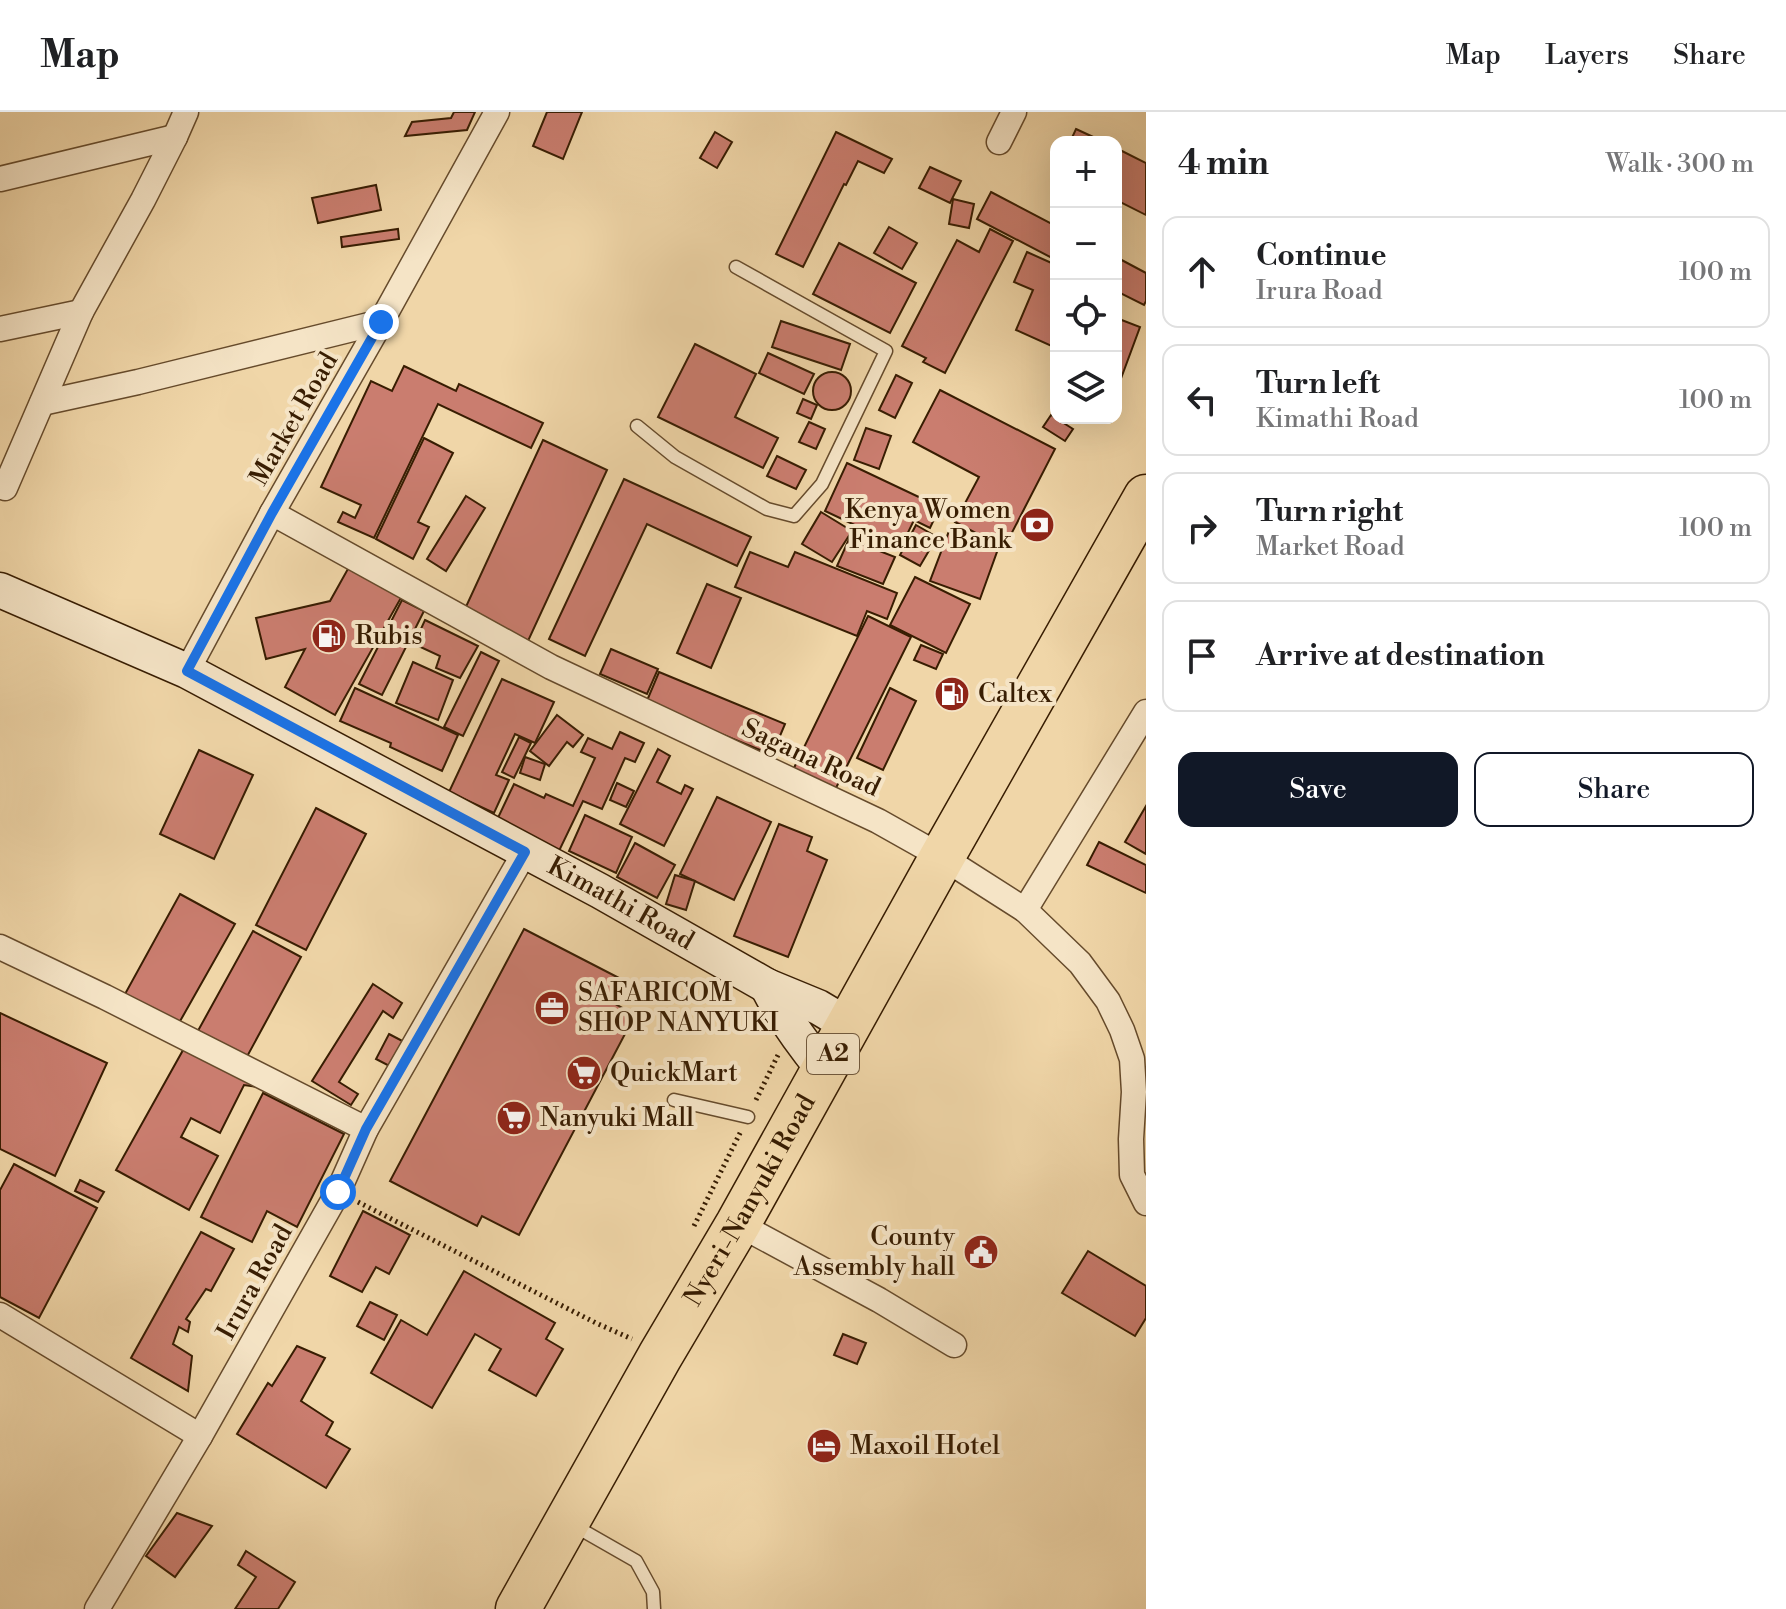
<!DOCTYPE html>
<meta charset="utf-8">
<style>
:root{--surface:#fff;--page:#f2f2f2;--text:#202124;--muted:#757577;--line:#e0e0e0;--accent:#111827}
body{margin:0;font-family:"Libre Bodoni",serif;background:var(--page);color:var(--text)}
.controls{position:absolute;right:24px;top:24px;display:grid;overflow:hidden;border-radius:16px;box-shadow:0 8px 32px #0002}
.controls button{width:72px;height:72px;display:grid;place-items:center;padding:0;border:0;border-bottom:2px solid var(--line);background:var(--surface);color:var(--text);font:40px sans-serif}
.stop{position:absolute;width:24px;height:24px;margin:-18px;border:6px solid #1a73e8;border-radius:50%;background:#fff}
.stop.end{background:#1a73e8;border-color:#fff;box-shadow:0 2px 8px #0008}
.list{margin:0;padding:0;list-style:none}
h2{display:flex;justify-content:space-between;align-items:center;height:104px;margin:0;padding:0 32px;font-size:34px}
h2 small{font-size:26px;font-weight:400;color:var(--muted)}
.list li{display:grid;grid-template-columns:52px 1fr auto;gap:24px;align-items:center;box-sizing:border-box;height:112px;margin:0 16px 16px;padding:0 16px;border:2px solid var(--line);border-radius:16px}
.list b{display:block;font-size:30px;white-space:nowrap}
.list p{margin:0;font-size:26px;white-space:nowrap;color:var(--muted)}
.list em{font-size:26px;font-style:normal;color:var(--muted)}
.actions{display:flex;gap:16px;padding:24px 32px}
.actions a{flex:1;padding:18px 0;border:2px solid var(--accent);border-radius:16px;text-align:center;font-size:28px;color:var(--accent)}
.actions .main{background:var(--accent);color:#fff}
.icon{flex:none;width:44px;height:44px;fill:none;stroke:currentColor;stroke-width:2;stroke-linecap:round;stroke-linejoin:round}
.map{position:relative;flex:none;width:1146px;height:1497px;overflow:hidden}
header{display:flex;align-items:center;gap:48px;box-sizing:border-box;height:112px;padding:0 40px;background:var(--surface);border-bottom:2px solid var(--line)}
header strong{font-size:38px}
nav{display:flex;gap:44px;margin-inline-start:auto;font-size:28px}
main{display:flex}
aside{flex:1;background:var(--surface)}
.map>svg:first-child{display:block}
.building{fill:#ca7d6f;stroke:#381d02;stroke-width:2}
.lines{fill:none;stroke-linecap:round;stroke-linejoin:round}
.lane-casing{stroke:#664b2c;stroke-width:15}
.street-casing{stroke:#664b2c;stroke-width:27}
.secondary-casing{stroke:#381d02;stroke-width:37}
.highway-casing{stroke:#381d02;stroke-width:47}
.path{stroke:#381d02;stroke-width:5;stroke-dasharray:2 4;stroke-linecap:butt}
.lane{stroke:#f5e4c6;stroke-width:12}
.street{stroke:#f5e4c6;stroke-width:24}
.secondary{stroke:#f5e4c6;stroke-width:34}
.highway{stroke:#f0d6a8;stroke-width:44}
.route{stroke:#1a73e8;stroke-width:10}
.labels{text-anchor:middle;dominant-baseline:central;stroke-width:8;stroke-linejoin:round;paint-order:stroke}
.shield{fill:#f5e4c6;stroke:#71593d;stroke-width:2}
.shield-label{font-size:24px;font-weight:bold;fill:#381d02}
.street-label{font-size:26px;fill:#381d02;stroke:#f5e4c6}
.poi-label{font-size:26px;fill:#381d02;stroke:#f5e4c6;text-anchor:start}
</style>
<header>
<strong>Map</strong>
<nav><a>Map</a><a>Layers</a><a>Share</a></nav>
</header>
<main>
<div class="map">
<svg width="1146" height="1497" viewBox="0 0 1146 1497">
<rect width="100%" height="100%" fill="#f0d6a8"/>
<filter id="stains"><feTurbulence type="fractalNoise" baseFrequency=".0025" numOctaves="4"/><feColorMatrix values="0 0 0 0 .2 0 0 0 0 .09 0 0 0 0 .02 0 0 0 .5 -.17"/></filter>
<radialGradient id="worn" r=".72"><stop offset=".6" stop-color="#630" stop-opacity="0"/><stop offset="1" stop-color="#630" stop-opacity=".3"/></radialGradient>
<g class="building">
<polygon points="454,0 475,0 467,18 405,24 412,10 451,6"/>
<polygon points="547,0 582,0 563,47 533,34"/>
<polygon points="1076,17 1104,30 1070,30"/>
<polygon points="715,20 732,30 717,56 700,46"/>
<polygon points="836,20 892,47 884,61 858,49 846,73 844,72 803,155 776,142"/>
<polygon points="1116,36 1146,51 1146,103 1116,88"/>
<polygon points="930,55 961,69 950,91 919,76"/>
<polygon points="376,73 381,98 318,111 312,86"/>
<polygon points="991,80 1056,114 1056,148 977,107"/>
<polygon points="953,87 974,92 969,116 949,112"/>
<polygon points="889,115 917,131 902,157 874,141"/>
<polygon points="398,117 399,127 342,135 341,125"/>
<polygon points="990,117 1013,129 945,261 923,250 926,246 902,234 957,128 979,140"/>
<polygon points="839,131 916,171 890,221 813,182"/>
<polygon points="1027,140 1056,153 1056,236 1016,218 1033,178 1014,170"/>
<polygon points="1116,145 1146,161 1146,189 1144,193 1116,179"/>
<polygon points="1119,207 1140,215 1116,280 1116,214"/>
<polygon points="781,209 850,232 841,258 772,235"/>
<polygon points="695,232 756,262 735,305 778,326 763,356 658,305"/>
<polygon points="768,241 814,262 804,282 759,261"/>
<polygon points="404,254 456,279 459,272 543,311 531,336 438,292 374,426 338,410 343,400 355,406 361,393 321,375 371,269 392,279"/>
<circle cx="832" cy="279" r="19"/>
<polygon points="896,263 912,271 895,306 879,298"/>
<polygon points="940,278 1055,337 1004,436 955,410 979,365 913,330"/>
<polygon points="803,287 817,293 811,307 797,301"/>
<polygon points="1051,303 1073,317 1065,329 1043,315"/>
<polygon points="809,310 825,317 816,337 799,330"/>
<polygon points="866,316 891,324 879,357 854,348"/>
<polygon points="424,326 453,341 418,410 429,415 413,447 376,427"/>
<polygon points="543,328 607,358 528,529 464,499"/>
<polygon points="777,344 806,358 796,377 767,364"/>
<polygon points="847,351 940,395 930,416 914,408 901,435 825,399"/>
<polygon points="624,367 751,425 737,454 647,412 585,544 549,527"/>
<polygon points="466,384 485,396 446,459 427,447"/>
<polygon points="821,400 852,419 832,450 802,432"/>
<polygon points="916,413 937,425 920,454 900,443"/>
<polygon points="949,419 998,437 980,487 930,469"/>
<polygon points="849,427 895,445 883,472 837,454"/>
<polygon points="750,440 788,455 795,440 897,481 887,507 867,499 857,524 735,475"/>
<polygon points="349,455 402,484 335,603 285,575 305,537 266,547 256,506 330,489"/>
<polygon points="915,465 970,492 946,541 890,513"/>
<polygon points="707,472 741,486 711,556 677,541"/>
<polygon points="402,488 424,499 382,583 359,572"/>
<polygon points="868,504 911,525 833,682 791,662"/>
<polygon points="425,508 478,534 460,566 436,556 440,544 414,532"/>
<polygon points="921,533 943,542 936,557 914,548"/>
<polygon points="611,537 658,557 647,582 600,562"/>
<polygon points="481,540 499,549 463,624 444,615"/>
<polygon points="413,550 453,568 438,608 396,591"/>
<polygon points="659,560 785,612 772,643 646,591"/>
<polygon points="502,567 554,590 535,631 515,622 496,663 509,668 494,701 449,680"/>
<polygon points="355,576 458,623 442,659 390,635 391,631 340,609"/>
<polygon points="890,576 916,589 883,658 857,646"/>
<polygon points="557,603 583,623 573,635 567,630 549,654 530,639"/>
<polygon points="620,620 644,631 635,650 625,646 602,697 583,689 559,739 496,710 514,672 544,686 546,682 573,694 595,646 581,640 588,626 612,637"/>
<polygon points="519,625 531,631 514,666 502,660"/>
<polygon points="658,637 670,644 657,670 681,682 685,673 693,677 664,734 620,712"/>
<polygon points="199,638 253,663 214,747 160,722"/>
<polygon points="525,645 545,652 540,668 520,661"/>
<polygon points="617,671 634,679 626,695 610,688"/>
<polygon points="717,685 771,710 734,788 680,762"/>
<polygon points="1146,694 1146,742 1125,730"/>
<polygon points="316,696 366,722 306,838 256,813"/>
<polygon points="585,703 632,725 616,761 569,739"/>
<polygon points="779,712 812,725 807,739 827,748 788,845 734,824"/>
<polygon points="1099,730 1146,753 1146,781 1087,753"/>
<polygon points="635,731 675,753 657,786 617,765"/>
<polygon points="675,763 695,769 686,798 666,792"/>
<polygon points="180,782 235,812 179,911 125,882"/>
<polygon points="524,817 621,867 610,889 635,903 519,1123 482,1104 477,1114 390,1069"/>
<polygon points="253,819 301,845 243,952 194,926"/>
<polygon points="373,872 402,891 393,906 383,899 339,970 358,982 351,993 312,969"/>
<polygon points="0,901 107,951 55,1064 0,1037"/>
<polygon points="389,922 410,933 397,958 376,947"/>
<polygon points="187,931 257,975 244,973 220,1021 191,1006 181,1025 218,1044 189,1098 116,1058"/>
<polygon points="263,981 344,1022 297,1115 267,1099 252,1130 201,1105"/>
<polygon points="14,1052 97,1096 39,1206 0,1185 0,1078"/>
<polygon points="80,1068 104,1080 98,1090 75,1079"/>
<polygon points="363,1099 410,1123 389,1162 376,1155 362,1180 330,1164"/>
<polygon points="201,1120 234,1137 211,1179 206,1177 186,1207 190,1210 188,1220 179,1215 173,1232 192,1244 188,1279 131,1246"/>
<polygon points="1088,1139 1146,1174 1146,1206 1135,1224 1062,1181"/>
<polygon points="464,1159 555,1211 546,1227 563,1237 536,1284 489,1258 501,1237 475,1222 432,1296 371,1261 401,1208 427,1223"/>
<polygon points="370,1190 397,1203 384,1228 357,1214"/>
<polygon points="843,1222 866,1231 857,1252 834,1243"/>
<polygon points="297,1234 325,1246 301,1289 333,1310 326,1323 350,1337 326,1376 237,1322 268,1271 272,1274"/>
<polygon points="177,1401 212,1414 175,1465 146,1444"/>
<polygon points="246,1439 295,1470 278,1497 235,1497 256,1465 238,1453"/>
</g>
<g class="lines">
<defs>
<g id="lane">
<polyline points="637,314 675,345 767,397 794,404 822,372 886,239 736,155"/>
<polyline points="674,988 748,1005"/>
<polyline points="573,1413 636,1449 653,1480 654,1497"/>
</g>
<g id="street">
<polyline points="999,30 1014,0"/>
<polyline points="0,67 175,25"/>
<polyline points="0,217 81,200"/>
<polyline points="42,291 138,270 381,210"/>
<polyline points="5,376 81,200 143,88 175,25 186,0"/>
<polyline points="272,401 551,555 878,709 942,745 1025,798 1080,851 1108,889 1122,918 1132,947 1134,980 1131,1027 1132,1063 1146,1091"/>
<polyline points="187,559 272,401 381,210 497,0"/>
<polyline points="1025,798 1146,600"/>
<polyline points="0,835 105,885 366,1017"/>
<polyline points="738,1112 879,1188 954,1233"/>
<polyline points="0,1203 200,1324"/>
<polyline points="97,1497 200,1324 338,1080 366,1017 525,740"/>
</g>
<g id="secondary">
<path id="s1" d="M0,478L187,559L600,779L767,874L818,895L850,914"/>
<path d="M767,874C782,904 802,931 823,957"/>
</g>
<g id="highway">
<path id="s2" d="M518,1497L660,1244L738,1112L942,745L1146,385"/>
</g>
</defs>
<use href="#lane" class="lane-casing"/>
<use href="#street" class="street-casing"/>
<use href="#secondary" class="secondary-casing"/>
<use href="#highway" class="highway-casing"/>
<g class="path">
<polyline points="756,988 778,943"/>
<polyline points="358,1090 596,1211 632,1227"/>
<polyline points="694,1114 741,1019"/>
</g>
<use href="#lane" class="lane"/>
<use href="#street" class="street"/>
<use href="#secondary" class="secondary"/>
<use href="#highway" class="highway"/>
</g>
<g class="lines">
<polyline class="route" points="338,1080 366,1017 525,740 187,559 272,401 381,210"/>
</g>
<defs>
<symbol id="bank-disc" viewBox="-11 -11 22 22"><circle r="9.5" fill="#8f2418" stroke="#f5e4c6"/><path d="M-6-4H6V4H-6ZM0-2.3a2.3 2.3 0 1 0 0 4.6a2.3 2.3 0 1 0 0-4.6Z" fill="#fff"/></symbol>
<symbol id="fuel-disc" viewBox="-11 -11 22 22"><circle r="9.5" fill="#8f2418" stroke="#f5e4c6"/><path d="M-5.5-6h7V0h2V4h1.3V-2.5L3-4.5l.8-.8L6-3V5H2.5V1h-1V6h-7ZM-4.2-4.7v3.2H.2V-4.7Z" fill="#fff"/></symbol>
<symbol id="office-disc" viewBox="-11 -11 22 22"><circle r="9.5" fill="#8f2418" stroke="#f5e4c6"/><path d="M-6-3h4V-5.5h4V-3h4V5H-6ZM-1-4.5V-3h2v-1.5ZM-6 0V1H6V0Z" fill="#fff"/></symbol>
<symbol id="supermarket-disc" viewBox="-11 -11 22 22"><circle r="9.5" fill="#8f2418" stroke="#f5e4c6"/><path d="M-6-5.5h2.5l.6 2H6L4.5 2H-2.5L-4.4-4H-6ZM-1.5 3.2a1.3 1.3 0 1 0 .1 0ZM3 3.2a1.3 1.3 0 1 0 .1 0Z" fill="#fff"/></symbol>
<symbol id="civic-disc" viewBox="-11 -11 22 22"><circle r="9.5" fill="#8f2418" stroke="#f5e4c6"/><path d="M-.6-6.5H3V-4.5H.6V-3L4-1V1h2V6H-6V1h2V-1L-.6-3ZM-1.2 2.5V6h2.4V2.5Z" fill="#fff"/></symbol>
<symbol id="hotel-disc" viewBox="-11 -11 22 22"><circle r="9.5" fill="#8f2418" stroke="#f5e4c6"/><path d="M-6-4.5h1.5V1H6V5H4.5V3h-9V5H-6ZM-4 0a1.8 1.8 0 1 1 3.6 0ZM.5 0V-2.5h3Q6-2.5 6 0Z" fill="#fff"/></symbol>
</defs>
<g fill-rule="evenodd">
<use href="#bank-disc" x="1017" y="393" width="40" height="40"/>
<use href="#fuel-disc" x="309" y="504" width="40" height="40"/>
<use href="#fuel-disc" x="932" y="562" width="40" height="40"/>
<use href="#office-disc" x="532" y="876" width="40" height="40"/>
<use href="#supermarket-disc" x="564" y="941" width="40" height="40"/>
<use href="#supermarket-disc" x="494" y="986" width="40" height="40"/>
<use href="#civic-disc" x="961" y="1120" width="40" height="40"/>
<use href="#hotel-disc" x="804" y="1314" width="40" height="40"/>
</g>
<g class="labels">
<rect class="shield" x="807" y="922" width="52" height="40" rx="6"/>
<g class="shield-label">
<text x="833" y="942">A2</text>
</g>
<g class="street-label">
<text transform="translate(294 307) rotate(-60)">Market Road</text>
<text transform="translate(811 646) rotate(25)">Sagana Road</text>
<text stroke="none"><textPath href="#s1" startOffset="696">Kimathi Road</textPath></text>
<text stroke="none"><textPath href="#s2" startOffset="470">Nyeri-Nanyuki Road</textPath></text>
<text transform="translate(255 1170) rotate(-61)">Irura Road</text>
</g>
<g class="poi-label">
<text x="1011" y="398" text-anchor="end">Kenya Women<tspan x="1011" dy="30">Finance Bank</tspan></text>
<text x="355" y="524">Rubis</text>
<text x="978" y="582">Caltex</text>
<text x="578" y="881">SAFARICOM<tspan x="578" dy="30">SHOP NANYUKI</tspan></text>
<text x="610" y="961">QuickMart</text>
<text x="540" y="1006">Nanyuki Mall</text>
<text x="955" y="1125" text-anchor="end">County<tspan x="955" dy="30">Assembly hall</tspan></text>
<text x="850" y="1334">Maxoil Hotel</text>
</g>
</g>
<rect width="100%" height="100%" filter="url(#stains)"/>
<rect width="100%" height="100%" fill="url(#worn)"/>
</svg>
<div class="controls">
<button>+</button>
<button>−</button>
<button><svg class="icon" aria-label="locate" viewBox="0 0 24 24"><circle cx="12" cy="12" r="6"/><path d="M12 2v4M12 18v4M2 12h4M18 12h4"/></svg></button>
<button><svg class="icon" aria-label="layers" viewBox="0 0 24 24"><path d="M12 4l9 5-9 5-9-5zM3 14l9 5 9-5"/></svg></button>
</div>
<div class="stop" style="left:338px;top:1080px"></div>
<div class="stop end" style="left:381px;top:210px"></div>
</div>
<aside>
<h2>4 min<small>Walk · 300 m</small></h2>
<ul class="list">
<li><svg class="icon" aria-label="ahead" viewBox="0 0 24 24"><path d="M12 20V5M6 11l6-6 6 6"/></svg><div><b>Continue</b><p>Irura Road</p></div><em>100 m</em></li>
<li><svg class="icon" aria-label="left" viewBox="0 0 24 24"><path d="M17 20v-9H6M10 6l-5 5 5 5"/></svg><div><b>Turn left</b><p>Kimathi Road</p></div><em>100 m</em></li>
<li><svg class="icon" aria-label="right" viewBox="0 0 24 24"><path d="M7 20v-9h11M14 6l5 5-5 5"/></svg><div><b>Turn right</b><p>Market Road</p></div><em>100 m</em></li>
<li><svg class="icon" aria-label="arrive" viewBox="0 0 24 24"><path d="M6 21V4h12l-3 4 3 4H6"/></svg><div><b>Arrive at destination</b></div></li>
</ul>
<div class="actions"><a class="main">Save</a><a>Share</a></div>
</aside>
</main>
